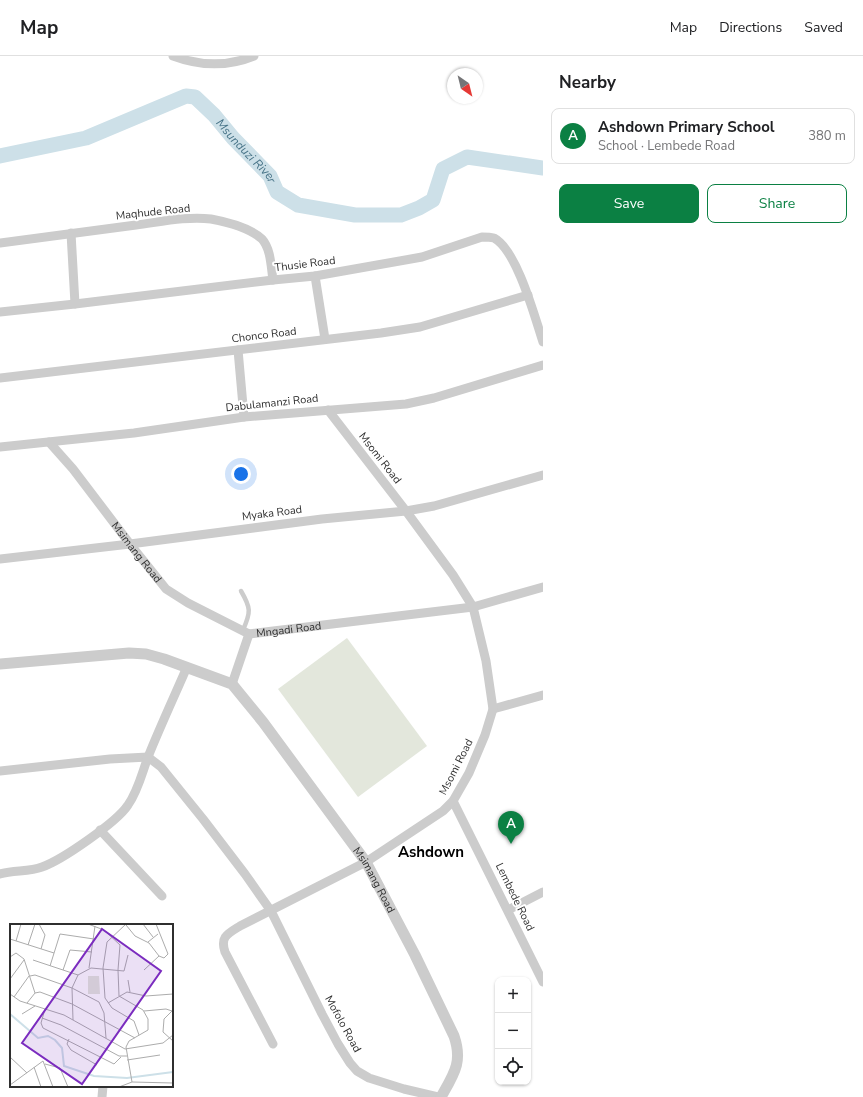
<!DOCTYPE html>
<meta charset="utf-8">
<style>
:root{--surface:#fff;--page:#f2f2f2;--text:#202124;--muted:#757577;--line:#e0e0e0;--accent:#0b8043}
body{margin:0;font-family:"Nunito Sans",sans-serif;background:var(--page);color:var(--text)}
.controls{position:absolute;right:12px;bottom:12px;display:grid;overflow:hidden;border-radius:8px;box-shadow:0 1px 3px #0004}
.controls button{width:36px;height:36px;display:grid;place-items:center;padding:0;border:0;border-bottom:1px solid var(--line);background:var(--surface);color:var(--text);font:20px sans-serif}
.compass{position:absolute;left:447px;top:12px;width:36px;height:36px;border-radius:50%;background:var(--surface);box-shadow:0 1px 3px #0004;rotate:145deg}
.you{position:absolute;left:241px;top:418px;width:14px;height:14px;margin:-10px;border:3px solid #fff;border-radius:50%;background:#1a73e8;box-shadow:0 0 0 6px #1a73e833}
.badge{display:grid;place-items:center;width:26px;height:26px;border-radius:50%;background:var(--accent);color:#fff;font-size:13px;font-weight:700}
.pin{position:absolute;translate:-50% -33px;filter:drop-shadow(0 1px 2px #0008)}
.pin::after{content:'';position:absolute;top:21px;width:14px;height:12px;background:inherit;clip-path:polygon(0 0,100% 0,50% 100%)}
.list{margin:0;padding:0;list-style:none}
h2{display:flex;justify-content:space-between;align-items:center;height:52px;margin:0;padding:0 16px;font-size:17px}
h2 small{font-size:13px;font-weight:400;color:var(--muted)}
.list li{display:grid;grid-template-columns:26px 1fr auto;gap:12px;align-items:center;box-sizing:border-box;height:56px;margin:0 8px 8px;padding:0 8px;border:1px solid var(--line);border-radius:8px}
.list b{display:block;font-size:15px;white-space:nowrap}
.list p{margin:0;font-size:13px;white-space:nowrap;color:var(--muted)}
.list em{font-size:13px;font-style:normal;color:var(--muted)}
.actions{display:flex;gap:8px;padding:12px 16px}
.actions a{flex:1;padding:9px 0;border:1px solid var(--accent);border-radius:8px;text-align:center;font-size:14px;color:var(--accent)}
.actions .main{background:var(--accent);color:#fff}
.icon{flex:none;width:22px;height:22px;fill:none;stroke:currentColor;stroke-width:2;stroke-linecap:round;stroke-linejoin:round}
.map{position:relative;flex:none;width:543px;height:1041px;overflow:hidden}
header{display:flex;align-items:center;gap:24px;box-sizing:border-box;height:56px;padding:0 20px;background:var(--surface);border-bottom:1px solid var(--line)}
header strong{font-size:19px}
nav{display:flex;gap:22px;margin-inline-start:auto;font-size:14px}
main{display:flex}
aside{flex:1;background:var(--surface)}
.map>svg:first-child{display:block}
.pitch{fill:#e3e7dc}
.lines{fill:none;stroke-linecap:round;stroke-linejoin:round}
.river{stroke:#cde0e8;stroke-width:15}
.service{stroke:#ccc;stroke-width:4.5}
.minor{stroke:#ccc;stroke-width:9}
.tertiary{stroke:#ccc;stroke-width:11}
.labels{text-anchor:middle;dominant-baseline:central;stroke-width:4;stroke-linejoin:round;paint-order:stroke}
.street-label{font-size:11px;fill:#2f2f2f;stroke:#fff}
.water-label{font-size:12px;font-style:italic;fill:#477387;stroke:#fff}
.district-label{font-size:15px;font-weight:bold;fill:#000;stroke:#fff}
.inset-river{fill:none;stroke:#cde0e8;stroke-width:2}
.inset-road{fill:none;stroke:#acacac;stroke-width:1}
.view{fill:#7b2cbf;fill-opacity:0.15;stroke:#7b2cbf;stroke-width:2}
.inset-edge{fill:none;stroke:#2f2f2f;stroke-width:2}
</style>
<header>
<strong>Map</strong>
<nav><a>Map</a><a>Directions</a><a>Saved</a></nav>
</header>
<main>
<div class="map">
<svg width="543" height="1041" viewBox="0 0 543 1041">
<rect width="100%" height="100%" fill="#fff"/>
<polygon class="pitch" points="347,582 427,690 358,741 278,633"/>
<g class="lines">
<path class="river" id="s1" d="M0,100L86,82L186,40L195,41L214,59L233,82L270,120L277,136L298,149L355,159H401L419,152L433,144L443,113L467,101L543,112"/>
<path class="service" d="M241,535C251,552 251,556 243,574"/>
<g class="minor">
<path d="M173,0C200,10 227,11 254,0"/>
<polyline points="71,177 75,248"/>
<path d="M0,187C45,181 90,175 136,169C160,166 187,160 211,163C227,166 250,172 262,183C271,193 271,211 273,224"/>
<polyline points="315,220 325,283"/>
<path d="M0,256L75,248L273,224L315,220L422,201L482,181C486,181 490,181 494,182C517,194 535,262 543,286"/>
<polyline points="238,294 244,361"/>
<polyline points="0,322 381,277 420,271 528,239"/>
<path id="s2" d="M49,386L73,413L130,488L166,533L188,547L249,578"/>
<polyline points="0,391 134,377 244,361 406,348 434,342 543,309"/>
<polyline points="0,503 130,488 322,463 406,455 434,450 543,419"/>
<path id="s3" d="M249,578L473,551L543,531"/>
<polyline points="232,628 249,578"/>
<polyline points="493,653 543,639"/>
<polyline points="148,701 161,711 203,763 245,818 271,855 322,958 338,988 350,1007 357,1015 369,1022 404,1033 438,1041"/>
<polyline points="0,715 110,703 148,701"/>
<polyline points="453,745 543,926"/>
<polyline points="100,774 162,840"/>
<path d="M0,818C14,814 29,816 42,811C62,804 117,766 128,749C138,735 142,717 148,701C160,671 174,641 187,611"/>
<polyline points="508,854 543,836"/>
<path d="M273,988L225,896C220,881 227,878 240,870L366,806L443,755L453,745L469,717L485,679L493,653L486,605L473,551L453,519L406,455L328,354"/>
<polyline points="102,1041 103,1030"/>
</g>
<path class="tertiary" id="s4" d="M0,608L129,597L146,598L164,603L232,628L263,666L366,806L415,899L454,980C463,1006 454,1018 441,1041"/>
</g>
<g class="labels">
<g class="street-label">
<text transform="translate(153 156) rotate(-6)">Maqhude Road</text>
<text transform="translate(305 208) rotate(-7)">Thusie Road</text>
<text transform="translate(264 279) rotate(-7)">Chonco Road</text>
<text transform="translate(272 347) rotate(-6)">Dabulamanzi Road</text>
<text transform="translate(380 402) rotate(52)">Msomi Road</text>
<text transform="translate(272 457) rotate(-7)">Myaka Road</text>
<text stroke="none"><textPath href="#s2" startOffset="141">Msimang Road</textPath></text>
<text stroke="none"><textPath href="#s3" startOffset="40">Mngadi Road</textPath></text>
<text transform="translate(456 711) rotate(-63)">Msomi Road</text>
<text stroke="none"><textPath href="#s4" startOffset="480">Msimang Road</textPath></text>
<text transform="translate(515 841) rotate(64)">Lembede Road</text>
<text transform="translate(343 968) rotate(61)">Mofolo Road</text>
</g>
<g class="water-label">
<text stroke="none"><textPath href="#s1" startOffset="280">Msunduzi River</textPath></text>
</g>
<g class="district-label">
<text x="431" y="796">Ashdown</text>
</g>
</g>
<g transform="translate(10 868)">
<rect width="163" height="163" fill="#fff"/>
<path d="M78,52H89L90,70H78Z" fill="#e3e7dc"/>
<path class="inset-river" d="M0,90L28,114L38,112L45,116L52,124L54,142L84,152L117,154L163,148"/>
<path class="inset-road" d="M29,0L35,11L31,25M78,0L94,6L110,21L108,46L109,72M116,0L97,18L93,44L95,74L102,84L124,97L129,111M133,0L143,13M116,1L125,12L139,19L149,32M50,10L84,15M0,15L44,29M6,17L11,0M138,18L148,10M18,21L25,0M0,33L6,29L14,35L25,69M23,36L68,51M40,42L50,10M79,44L85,2M53,46L60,26L82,28M134,46L149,32L154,34L158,30L146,0M20,52L25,51L62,64L89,78M0,55L14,36M118,56L120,68M0,70L10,77L54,91L115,125L153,119L163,111M109,72L133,86L138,95V106L119,117L116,123L122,158M4,73L19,52M89,78L94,89L96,114M17,79L25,69L30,68L62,80L125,114M98,79L117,68L136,72L163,70M35,85L31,99L33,104L104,140L111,133M163,86L154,95L153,108L163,117M134,87L156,85L162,87M12,90L25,82M32,94L51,101L109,132H117M63,96L62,64L68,51L81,44L114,47L118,31M59,115L57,120L61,126L87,141M0,133L17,149M117,136L150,131M35,140L50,144L58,163M24,143L31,163M0,161L33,137L43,163M109,163L122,158L163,159"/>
<path class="view" d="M92,5L151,47L72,160L12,119Z"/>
<rect width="163" height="163" class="inset-edge"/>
</g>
</svg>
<div class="controls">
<button>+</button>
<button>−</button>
<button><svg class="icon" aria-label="locate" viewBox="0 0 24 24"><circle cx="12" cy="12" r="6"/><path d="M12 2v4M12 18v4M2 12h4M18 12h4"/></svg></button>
</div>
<svg class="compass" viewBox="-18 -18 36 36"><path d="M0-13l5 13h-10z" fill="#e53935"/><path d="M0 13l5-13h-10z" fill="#757577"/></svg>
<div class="you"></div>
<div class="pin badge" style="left:511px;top:788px">A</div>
</div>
<aside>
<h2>Nearby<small></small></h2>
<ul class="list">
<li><span class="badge">A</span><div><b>Ashdown Primary School</b><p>School · Lembede Road</p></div><em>380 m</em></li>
</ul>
<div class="actions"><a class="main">Save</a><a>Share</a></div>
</aside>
</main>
